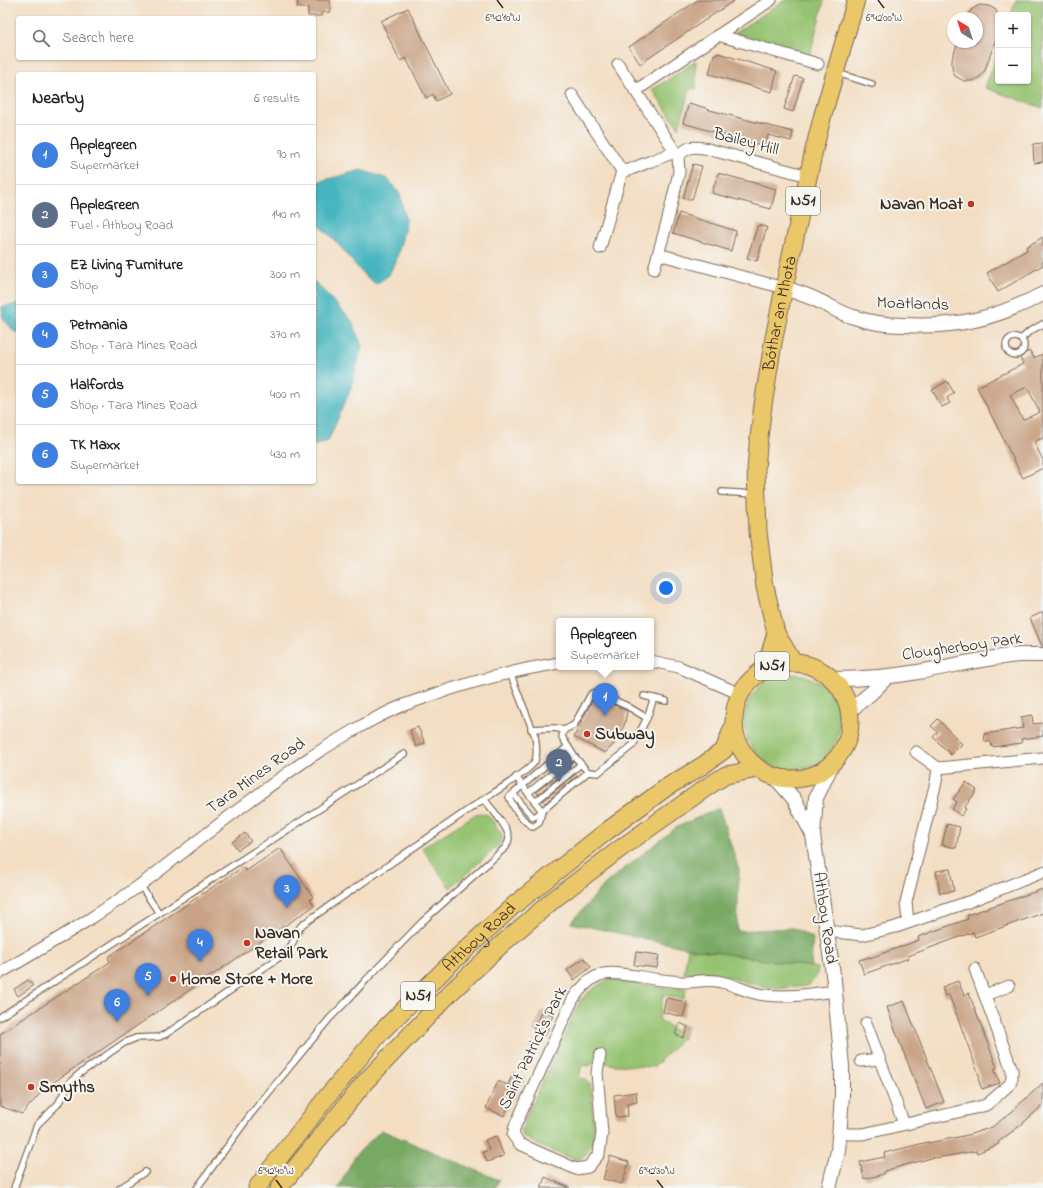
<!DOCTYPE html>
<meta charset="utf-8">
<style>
:root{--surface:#fff;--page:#f6f6f6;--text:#222;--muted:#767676;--line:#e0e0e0;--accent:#b45309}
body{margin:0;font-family:"Indie Flower",sans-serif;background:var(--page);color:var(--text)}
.controls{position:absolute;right:12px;top:12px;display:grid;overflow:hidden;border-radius:4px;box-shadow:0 1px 3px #0004}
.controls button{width:36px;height:36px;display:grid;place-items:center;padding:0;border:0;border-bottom:1px solid var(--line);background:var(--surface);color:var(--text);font:20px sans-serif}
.compass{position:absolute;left:947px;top:12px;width:36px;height:36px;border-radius:50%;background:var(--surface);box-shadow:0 1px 3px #0004;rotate:322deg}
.you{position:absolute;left:666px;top:588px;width:14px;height:14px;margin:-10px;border:3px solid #fff;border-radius:50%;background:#1a73e8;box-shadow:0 0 0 6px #1a73e833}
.badge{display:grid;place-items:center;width:26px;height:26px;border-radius:50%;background:var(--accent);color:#fff;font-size:13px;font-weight:700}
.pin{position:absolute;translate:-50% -33px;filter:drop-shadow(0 1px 2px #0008)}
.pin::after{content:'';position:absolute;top:21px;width:14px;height:12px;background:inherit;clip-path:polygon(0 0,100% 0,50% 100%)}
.popup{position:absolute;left:556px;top:618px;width:98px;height:52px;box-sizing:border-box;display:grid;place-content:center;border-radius:4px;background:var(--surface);filter:drop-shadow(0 1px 3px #0005);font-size:13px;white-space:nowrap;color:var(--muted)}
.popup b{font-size:15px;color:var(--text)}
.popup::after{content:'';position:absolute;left:50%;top:100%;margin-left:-8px;border:8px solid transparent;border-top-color:var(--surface)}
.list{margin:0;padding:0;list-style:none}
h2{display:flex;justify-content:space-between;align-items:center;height:52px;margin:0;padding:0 16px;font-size:17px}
h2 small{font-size:13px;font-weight:400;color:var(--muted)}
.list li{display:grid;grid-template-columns:26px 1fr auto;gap:12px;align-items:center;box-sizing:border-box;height:60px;padding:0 16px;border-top:1px solid var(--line)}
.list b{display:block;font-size:15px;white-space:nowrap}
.list p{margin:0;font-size:13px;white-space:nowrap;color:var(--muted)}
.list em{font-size:13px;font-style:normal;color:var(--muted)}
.icon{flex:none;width:22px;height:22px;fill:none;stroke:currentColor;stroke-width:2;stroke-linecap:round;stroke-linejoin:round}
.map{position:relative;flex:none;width:1043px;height:1188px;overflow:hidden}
.search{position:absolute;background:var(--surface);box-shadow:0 1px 3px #0004;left:16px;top:16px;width:300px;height:44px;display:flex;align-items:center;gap:10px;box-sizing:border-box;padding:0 14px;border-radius:4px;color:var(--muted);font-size:15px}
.panel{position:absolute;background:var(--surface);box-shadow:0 1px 3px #0004;left:16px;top:72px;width:300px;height:412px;border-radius:4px}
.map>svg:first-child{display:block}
.green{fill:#95c371;stroke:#687648}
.forest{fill:#78a963;stroke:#5a6a40}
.water{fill:#46b5bf;stroke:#40706e}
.building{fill:#c9a385;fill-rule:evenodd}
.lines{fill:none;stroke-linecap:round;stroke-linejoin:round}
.service-casing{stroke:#7b6958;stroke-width:8}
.minor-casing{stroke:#7b6958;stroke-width:13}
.tertiary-casing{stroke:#7b6958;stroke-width:16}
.primary-casing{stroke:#7b6958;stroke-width:19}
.service{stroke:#fff;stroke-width:5.5}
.minor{stroke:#fff;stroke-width:11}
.tertiary{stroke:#fff;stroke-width:14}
.primary{stroke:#eac769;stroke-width:17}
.ticks{fill:none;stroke:#3b2a1e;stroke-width:1.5}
.poi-dot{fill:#c8321e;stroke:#f6f6f2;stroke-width:1.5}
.labels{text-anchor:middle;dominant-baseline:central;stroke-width:4;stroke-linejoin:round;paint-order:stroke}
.shield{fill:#f6f6f2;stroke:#73675e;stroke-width:1}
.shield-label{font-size:16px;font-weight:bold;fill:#3b2a1e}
.street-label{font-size:17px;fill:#3b2a1e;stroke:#f6f6f2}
.poi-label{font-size:17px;font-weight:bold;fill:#3b2a1e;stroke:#f6f6f2;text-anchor:start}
.ticks-label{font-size:10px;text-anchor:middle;fill:#3b2a1e;stroke:#f6f6f2;stroke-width:4;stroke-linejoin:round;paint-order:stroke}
</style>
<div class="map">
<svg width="1043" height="1188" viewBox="0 0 1043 1188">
<rect width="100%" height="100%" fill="#f6f6f2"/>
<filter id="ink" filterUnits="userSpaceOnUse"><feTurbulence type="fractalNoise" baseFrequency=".025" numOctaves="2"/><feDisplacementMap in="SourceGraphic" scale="8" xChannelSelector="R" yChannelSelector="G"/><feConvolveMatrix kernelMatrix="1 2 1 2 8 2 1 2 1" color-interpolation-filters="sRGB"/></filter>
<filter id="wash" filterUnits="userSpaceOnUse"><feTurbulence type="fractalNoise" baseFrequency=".012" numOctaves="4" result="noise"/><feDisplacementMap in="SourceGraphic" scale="16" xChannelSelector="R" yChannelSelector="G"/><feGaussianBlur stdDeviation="0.9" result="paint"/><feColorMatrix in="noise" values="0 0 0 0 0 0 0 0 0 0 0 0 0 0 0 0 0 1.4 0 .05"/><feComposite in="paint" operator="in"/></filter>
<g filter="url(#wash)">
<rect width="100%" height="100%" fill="#f3dec3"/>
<g class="green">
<polygon points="785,0 824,0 810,55 735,33"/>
<polygon points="1016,0 1043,0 1043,108 985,88 998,51 998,81 1028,81 1028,15 1011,15"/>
<polygon points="696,61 696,89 690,88 679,128 652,90"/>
<circle cx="792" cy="722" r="48"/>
<polygon points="480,813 488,815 501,833 502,838 501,843 450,888 422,848 476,814"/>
<path d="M688,948L818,968C817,976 814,983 806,986L776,989L763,987L713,973H684Z"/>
<path d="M609,979L665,988L686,989L684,999L663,995L659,1019L684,1037L654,1067L615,1065L596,1061L589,1066L582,1065L579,1078L586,1079L590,1084L592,1097L594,1142C587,1150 588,1155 578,1160C562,1156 535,1145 522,1135V1130L526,1117L580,1001C588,991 598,985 609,979Z"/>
</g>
<g class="forest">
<polygon points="719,808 739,870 737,931 793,928 813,938 811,967 688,948 571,923 606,883 677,827"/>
<polygon points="381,1130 499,1180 495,1188 338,1188 355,1156"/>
</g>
<g class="water">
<polygon points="361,170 388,179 400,194 406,223 398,254 389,275 376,284 363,274 336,242 314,220 314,183"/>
<polygon points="314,281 352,321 362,346 350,391 328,441 314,446"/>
<polygon points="18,303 18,333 14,331 3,318 2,307 13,305"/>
</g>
<g id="blocks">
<g class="building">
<polygon points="298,0 330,0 330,12 322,12 322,16 308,16 308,8 297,8"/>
<polygon points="698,0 735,0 640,64 629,47"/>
<polygon points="979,5 989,6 996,10 998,16 998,33 985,70 980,77 972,81 964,81 955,76 952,68 952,59 958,42 977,42 977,18 966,18 971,10"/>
<polygon points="408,8 450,94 436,101 433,94 426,98 406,58 400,61 381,21"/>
<polygon points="718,53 777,71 772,92 709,74 714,54 717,55"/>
<polygon points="795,76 803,78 793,112 784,109"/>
<polygon points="689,103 706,108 706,109 793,132 791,141 768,135 765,147 683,123"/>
<polygon points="1043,143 1043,162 1034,163 1033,144"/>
<polygon points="693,164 702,166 692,200 683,198"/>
<polygon points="718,173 776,189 771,209 712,193"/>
<polygon points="679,213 736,231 731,251 673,233"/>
<polygon points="758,225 767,227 757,261 747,258"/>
<polygon points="1043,237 1043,265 998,292 987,273 1027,250 1026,247"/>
<path d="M1030,351L1034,358L1043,354V438L1034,442L1043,460V468L1023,478L977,387L1023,364L1019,356ZM1027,387L1040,412L1023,420L1010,395Z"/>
<polygon points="947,381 954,393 947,398 950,403 942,407 932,390"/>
<polygon points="1043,612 1043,646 1042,646 1030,618"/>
<polygon points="594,697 596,697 627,711 625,723 618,740 605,753 574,737"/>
<polygon points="1032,715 1033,724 1043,723 1043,736 1021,739 1022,743 992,747 991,742 985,742 984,734 1023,728 1021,717"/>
<polygon points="938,719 962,744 951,755 933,737 938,732 931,726"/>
<polygon points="418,727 425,743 416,747 410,730"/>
<polygon points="569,765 570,767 538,794 536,792"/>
<polygon points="576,774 577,776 545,803 543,801"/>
<polygon points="966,782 977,790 964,808 966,809 961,816 952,809 957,802 953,799"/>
<polygon points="947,824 960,827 956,848 942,845"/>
<polygon points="245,833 251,841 238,850 232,842"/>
<polygon points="280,848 313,897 310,899 314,906 45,1088 22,1114 0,1106 0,1034 110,962 108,957 243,867 246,871"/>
<polygon points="950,869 954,891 940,893 936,871"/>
<polygon points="1043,889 1043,913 975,937 973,932 908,956 909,958 864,974 859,960 870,957 870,958 919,940 918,937 968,919 967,915"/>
<polygon points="636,952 659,955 657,968 634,965"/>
<polygon points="584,958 591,967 574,980 567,970"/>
<polygon points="28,980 33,986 18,996 14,989"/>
<polygon points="958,981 964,995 969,993 997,1068 994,1069 1000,1083 982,1089 978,1079 980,1078 960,1024 949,995 945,996 942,987"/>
<polygon points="666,998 687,1002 683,1017 663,1012"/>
<polygon points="904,1001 944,1102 926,1109 898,1038 887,1007"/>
<polygon points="542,1010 553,1015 545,1036 533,1031"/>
<polygon points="680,1023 688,1027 683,1038 675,1034"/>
<polygon points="513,1073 524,1078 515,1099 512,1098 504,1116 486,1108 498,1081 508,1085"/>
<polygon points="1043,1083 1043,1105 1021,1125 998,1142 999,1144 977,1153 976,1151 936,1158 935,1157 884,1171 884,1174 864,1179 860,1162 885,1157 884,1153 928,1142 928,1143 968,1135 992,1127 1014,1110 1014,1109"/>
<polygon points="636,1092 637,1102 627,1104 628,1116 616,1117 614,1095"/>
<polygon points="496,1136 504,1156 487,1162 483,1152 489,1150 485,1140"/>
<polygon points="610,1156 629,1162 622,1184 603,1179"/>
<polygon points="545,1177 570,1188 541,1188"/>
</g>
</g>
</g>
<g filter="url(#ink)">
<use href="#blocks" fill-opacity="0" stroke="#7b6958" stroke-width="1"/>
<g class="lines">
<defs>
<g id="service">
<polyline points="837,73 872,84"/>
<circle cx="1015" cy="346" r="9"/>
<polyline points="1021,339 1030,331 1043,324"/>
<polyline points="722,492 754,494"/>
<polyline points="644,696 666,701"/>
<polyline points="531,729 555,728 564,730 562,737 574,756 588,772 598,773 633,745 647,718 654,698"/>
<polyline points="564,730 574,725 591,694 596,692 627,706 647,718"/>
<polyline points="516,777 542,811 588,772"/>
<path d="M514,793L509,797C513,808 523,821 533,827L539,823L542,811"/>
<polyline points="528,793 574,756"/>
<polyline points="535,802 581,764"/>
<polyline points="542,811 536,816 533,817 514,795 514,793 567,747"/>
<polyline points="140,885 159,913"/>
<polyline points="0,1017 404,754"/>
<polyline points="14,1188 37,1125 58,1104 69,1083 79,1074 124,1043 136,1038 159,1037 166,1034 286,953 292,944 300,927 303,924 484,799"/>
<polyline points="120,1188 145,1172"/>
<path d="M197,1188L251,1114L330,1018L347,1001L366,980L422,922L506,847C507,844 509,841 509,838C509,828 491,808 484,799C495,792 530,771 535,761C538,753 536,743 535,736L510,673"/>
</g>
<g id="minor">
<polyline points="718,35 818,64"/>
<path d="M618,64L678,156C688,147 691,146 704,148L808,176"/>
<polyline points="635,91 771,0"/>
<polyline points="572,95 622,171 629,170 651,161 675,152"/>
<polyline points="600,248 622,171"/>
<polyline points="658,254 784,288"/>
<polyline points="654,269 668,219 679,172 678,156"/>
<polyline points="651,661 679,667 740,694"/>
<polyline points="916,752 938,768 1043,758"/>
<polyline points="908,922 906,902 936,782 938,768"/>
<polyline points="827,931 862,935 896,927 968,902 1043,872"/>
<path d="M0,973C51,943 103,913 151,877C204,836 256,794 312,756C339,739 367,721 397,708C408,703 421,699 433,695C474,681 516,670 559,663"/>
<polyline points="985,995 1009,986"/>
<polyline points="866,1023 904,1124"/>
<path d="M600,1055L597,1072L602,1133L599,1154L588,1167L576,1169L520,1144L513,1135L515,1126L573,999C578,991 590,978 600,975C611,971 624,975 636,976C651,979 666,981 681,982C694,983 708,978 721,982C736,985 750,994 765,995C788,998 812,994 835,991"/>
<polyline points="861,1061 879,1059"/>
<polyline points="840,1132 849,1134 863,1134 975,1108 986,1105 991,1101 1010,1084 1012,1078 1012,1070 975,969"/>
</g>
<g id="tertiary">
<path d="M784,288C797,292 809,296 821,302C832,307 842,314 854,317C870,323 888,325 905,325C957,328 997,318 1043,294"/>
<path d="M832,679C861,679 890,677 918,672C953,666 987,657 1021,655C1029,655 1036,655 1043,655"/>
<polyline points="849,711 871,693 887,677"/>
<polyline points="774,776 794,799 813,835"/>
<polyline points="829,1188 838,1151 842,1095 842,1066 834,981 813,835 816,798 833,762"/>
</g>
<g id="primary">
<path id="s1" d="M793,662L776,633L765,587L758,532L756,470L758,445L763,405L773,343L784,288L814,150L822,118L856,0"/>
<circle cx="792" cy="721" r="58"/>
<polyline points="762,671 769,657 776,633"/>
<path id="s2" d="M257,1188L269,1171L326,1098L381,1032L450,964L513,906L607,831L667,787L702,766L724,750L734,724"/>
<polyline points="279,1188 365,1082 451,992 503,943 553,900 621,848 707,787 726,775 758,769"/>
</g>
</defs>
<use href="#service" class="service-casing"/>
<use href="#minor" class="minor-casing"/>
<use href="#tertiary" class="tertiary-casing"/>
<use href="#primary" class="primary-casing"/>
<use href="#service" class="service"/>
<use href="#minor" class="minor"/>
<use href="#tertiary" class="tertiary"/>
<use href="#primary" class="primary"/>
</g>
</g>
<path class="ticks" d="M497,0L503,8M878,0L884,8M276,1180L282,1188M657,1180L663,1188"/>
<g class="poi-dot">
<circle cx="971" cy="204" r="4"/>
<circle cx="587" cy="734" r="4"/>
<circle cx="247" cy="943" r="4"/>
<circle cx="173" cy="979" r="4"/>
<circle cx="31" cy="1087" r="4"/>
</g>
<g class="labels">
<g class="shield">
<rect x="786" y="187" width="34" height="28" rx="3"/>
<rect x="755" y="652" width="34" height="28" rx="3"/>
<rect x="401" y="982" width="34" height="28" rx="3"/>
</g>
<g class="shield-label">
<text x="803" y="201">N51</text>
<text x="772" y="666">N51</text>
<text x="418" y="996">N51</text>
</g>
<g class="street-label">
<text transform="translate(746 142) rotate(15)">Bailey Hill</text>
<text transform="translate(913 304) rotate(2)">Moatlands</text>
<text stroke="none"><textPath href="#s1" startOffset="357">Bóthar an Mhota</textPath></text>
<text transform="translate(962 647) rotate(-8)">Clougherboy Park</text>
<text transform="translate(256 776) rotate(-36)">Tara Mines Road</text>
<text transform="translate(825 918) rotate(82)">Athboy Road</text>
<text stroke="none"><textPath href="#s2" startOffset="336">Athboy Road</textPath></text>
<text transform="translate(533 1048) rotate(-64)">Saint Patrick's Park</text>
</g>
<g class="poi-label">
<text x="963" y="204" text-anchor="end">Navan Moat</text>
<text x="595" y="734">Subway</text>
<text x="255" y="933">Navan<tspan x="255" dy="20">Retail Park</tspan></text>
<text x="181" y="979">Home Store + More</text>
<text x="39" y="1087">Smyths</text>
</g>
</g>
<g class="ticks-label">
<text x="884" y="21">6°42'00"W</text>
<text x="503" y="21">6°42'10"W</text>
<text x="276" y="1174">6°42'40"W</text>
<text x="657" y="1174">6°42'30"W</text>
</g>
</svg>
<div class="controls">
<button>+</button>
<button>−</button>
</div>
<svg class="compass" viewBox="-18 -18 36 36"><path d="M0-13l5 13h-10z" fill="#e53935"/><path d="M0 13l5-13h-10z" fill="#767676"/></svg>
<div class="you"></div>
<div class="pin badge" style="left:605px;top:716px;background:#3f7fe0">1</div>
<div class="popup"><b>Applegreen</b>Supermarket</div>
<div class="pin badge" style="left:559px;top:782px;background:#5c6f8a">2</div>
<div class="pin badge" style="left:287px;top:908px;background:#3f7fe0">3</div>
<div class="pin badge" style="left:200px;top:962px;background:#3f7fe0">4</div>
<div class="pin badge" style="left:148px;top:996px;background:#3f7fe0">5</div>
<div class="pin badge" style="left:117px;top:1022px;background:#3f7fe0">6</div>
<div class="search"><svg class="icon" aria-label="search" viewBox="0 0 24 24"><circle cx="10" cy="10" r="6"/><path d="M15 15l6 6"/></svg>Search here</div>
<section class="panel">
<h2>Nearby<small>6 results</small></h2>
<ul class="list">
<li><span class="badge" style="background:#3f7fe0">1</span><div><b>Applegreen</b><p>Supermarket</p></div><em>90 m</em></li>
<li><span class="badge" style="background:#5c6f8a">2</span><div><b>AppleGreen</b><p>Fuel · Athboy Road</p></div><em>140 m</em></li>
<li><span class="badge" style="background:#3f7fe0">3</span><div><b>EZ Living Furniture</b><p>Shop</p></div><em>300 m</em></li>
<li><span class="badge" style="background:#3f7fe0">4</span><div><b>Petmania</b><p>Shop · Tara Mines Road</p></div><em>370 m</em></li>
<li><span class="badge" style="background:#3f7fe0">5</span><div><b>Halfords</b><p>Shop · Tara Mines Road</p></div><em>400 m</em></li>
<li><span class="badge" style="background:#3f7fe0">6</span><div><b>TK Maxx</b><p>Supermarket</p></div><em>430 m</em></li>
</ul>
</section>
</div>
